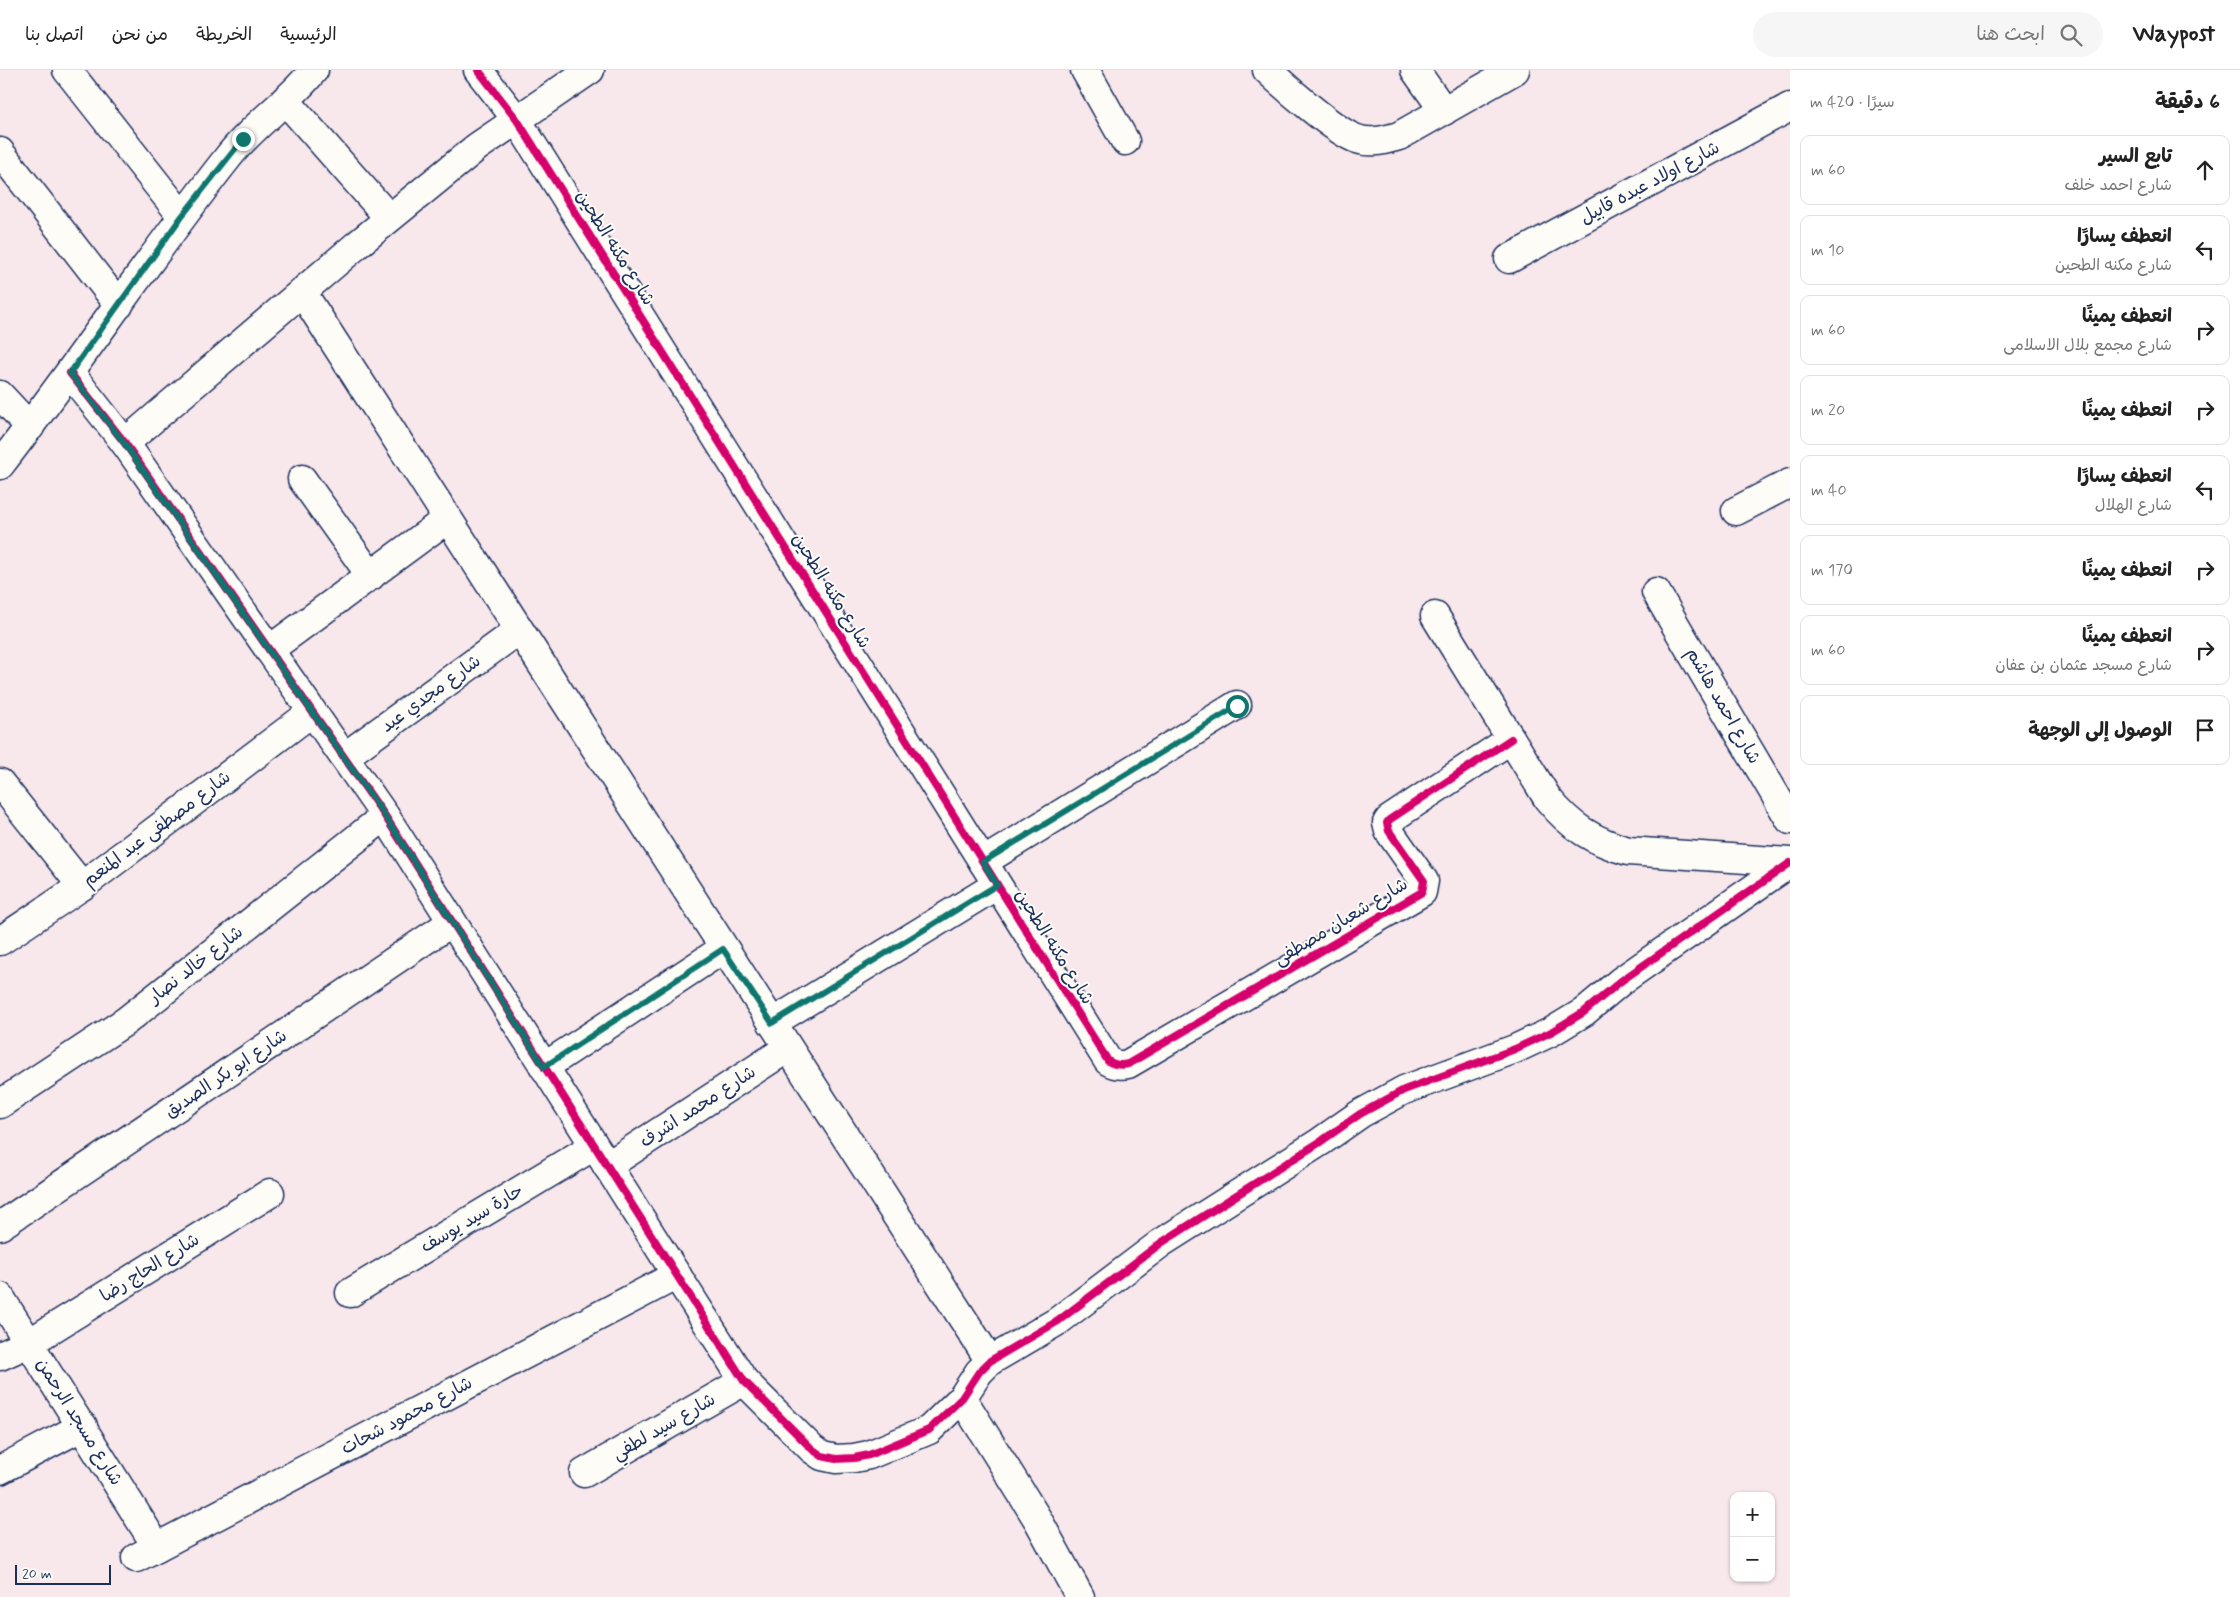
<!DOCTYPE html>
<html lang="ar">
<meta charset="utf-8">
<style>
:root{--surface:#fff;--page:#f6f6f6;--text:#222;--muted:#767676;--line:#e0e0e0}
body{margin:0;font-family:Mynerve,"Playpen Sans Arabic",sans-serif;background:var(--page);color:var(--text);direction:rtl}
.controls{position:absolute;right:15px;bottom:15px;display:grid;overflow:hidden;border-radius:10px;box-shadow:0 1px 4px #0004}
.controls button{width:45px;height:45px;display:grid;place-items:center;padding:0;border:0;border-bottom:1px solid var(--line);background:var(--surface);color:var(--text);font:25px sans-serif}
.scale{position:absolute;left:15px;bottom:12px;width:96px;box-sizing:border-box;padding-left:5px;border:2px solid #1b2f5e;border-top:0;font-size:14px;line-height:18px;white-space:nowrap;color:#1b2f5e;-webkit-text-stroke:4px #fdfcf7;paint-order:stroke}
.stop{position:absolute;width:15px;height:15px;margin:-11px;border:4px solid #0f766e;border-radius:50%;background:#fff}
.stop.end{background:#0f766e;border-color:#fff;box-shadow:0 1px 5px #0008}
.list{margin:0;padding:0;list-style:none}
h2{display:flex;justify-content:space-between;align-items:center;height:65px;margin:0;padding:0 20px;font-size:21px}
h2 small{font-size:16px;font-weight:400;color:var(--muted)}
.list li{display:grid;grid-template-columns:32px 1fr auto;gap:15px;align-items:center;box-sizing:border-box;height:70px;margin:0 10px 10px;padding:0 10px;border:1px solid var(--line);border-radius:10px}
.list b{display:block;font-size:19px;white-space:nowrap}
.list p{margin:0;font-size:16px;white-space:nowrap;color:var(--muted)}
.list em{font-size:16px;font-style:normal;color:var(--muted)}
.icon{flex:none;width:28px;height:28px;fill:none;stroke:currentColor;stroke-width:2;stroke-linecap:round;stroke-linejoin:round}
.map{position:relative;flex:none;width:1790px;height:1527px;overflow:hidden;direction:ltr}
header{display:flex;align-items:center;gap:30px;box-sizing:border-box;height:70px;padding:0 25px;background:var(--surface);border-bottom:1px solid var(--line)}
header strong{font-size:24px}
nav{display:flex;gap:28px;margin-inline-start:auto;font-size:18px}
.search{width:350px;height:45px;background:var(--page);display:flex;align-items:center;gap:12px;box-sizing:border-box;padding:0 18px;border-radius:28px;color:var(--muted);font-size:19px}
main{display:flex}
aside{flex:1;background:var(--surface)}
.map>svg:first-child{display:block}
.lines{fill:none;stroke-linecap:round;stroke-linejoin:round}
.street-casing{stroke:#1b2f5e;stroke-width:31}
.street{stroke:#fdfcf7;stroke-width:28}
.cycleway-casing{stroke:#fdfcf7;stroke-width:11}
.cycleway{stroke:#d6006c;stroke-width:8}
.route{stroke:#0f766e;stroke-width:6}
.labels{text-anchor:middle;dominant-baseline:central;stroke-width:4;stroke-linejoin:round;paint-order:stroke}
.street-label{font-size:18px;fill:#1b2f5e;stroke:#fdfcf7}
</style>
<header>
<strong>Waypost</strong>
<div class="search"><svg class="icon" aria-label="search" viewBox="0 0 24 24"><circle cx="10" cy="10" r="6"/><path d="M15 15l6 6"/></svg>ابحث هنا</div>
<nav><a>الرئيسية</a><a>الخريطة</a><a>من نحن</a><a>اتصل بنا</a></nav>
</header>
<main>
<aside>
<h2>6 دقيقة<small>سيرًا · 420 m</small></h2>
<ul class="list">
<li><svg class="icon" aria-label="ahead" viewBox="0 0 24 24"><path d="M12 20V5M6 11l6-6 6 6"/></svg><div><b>تابع السير</b><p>شارع احمد خلف</p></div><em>60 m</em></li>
<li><svg class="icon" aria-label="left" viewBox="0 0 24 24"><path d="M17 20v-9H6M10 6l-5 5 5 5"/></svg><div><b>انعطف يسارًا</b><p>شارع مكنه الطحين</p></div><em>10 m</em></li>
<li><svg class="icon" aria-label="right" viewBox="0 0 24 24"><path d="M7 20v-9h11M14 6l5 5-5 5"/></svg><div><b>انعطف يمينًا</b><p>شارع مجمع بلال الاسلامى</p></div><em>60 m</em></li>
<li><svg class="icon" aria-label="right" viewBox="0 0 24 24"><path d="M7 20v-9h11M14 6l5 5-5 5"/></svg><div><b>انعطف يمينًا</b></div><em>20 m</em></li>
<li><svg class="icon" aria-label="left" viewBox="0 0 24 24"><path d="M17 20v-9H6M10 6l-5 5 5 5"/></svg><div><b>انعطف يسارًا</b><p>شارع الهلال</p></div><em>40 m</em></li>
<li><svg class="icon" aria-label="right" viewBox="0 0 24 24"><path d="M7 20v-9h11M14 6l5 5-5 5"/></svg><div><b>انعطف يمينًا</b></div><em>170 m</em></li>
<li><svg class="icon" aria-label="right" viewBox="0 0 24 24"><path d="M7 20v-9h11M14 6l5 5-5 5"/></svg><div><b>انعطف يمينًا</b><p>شارع مسجد عثمان بن عفان</p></div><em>60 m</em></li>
<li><svg class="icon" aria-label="arrive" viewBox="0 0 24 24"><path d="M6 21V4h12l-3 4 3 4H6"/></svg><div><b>الوصول إلى الوجهة</b></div></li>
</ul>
</aside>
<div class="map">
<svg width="1790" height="1527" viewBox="0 0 1790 1527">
<rect width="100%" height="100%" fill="#f8e7eb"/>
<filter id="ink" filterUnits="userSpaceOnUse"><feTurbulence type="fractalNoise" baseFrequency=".02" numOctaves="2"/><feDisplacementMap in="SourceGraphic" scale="10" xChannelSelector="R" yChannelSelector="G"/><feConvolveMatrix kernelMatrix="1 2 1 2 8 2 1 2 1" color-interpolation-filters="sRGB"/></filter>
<g filter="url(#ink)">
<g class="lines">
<defs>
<g id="street">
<polyline points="67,0 182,146"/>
<path d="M478,0L517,50L1108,991C1115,995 1120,996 1128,994L1422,822L1424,811L1389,761L1387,753L1389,750L1511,669"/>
<polyline points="1085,0 1125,71"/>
<path d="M1267,0C1284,16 1337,63 1357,69C1371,74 1384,70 1399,66L1515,0"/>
<polyline points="1415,0 1444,41"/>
<polyline points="285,30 389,148"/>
<polyline points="0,82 119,235"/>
<polyline points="1509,189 1790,37"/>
<polyline points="302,222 990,1291"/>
<polyline points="70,303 125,373 385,746 744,1311 812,1379 822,1386 836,1389 854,1388 869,1385 929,1360 962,1328 979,1302 990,1291 1058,1251 1161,1173 1320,1072 1360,1044 1404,1020 1515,979 1551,962 1584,942 1621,911 1790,793"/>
<polyline points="0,325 30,357"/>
<polyline points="125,373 358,174 477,77 590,0"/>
<path d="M0,395C79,294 149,187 229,86C254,54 289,32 314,0"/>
<polyline points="302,409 371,506"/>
<polyline points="1736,441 1790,413"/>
<polyline points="1656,522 1790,750"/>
<path d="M1435,546L1548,729C1571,757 1593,771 1628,781L1790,792"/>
<polyline points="269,580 447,449"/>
<polyline points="344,687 519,560"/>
<polyline points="0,713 82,816"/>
<polyline points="983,792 1237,635"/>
<polyline points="0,871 82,816 312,642"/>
<polyline points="772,953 997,815"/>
<polyline points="544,997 723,879"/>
<polyline points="0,1034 126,951 385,746"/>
<polyline points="607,1096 788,978"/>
<polyline points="0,1156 452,852"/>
<polyline points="350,1223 594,1076"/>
<polyline points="0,1227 157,1477"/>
<polyline points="0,1286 29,1273 270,1123"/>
<polyline points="962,1328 1038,1450 1080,1527"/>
<polyline points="0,1400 83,1356"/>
<polyline points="584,1403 744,1311"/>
<polyline points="136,1488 677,1205"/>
</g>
</defs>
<use href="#street" class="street-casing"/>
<use href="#street" class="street"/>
<defs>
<g id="cycleway">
<path d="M478,0L517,50L1108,991C1115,995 1120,996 1128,994L1422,822L1424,811L1389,761L1387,753L1389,750L1511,669"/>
<polyline points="70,303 125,373 385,746 744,1311 812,1379 822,1386 836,1389 854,1388 869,1385 929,1360 962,1328 979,1302 990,1291 1058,1251 1161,1173 1320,1072 1360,1044 1404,1020 1515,979 1551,962 1584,942 1621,911 1790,793"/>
</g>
</defs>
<use href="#cycleway" class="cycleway-casing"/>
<use href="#cycleway" class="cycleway"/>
</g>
</g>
<g class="lines" filter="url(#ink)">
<polyline class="route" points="243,69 182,146 70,303 124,373 385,746 544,997 723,879 772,953 997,815 983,792 1237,636"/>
</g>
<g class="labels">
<g class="street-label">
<text transform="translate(1650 113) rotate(-28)">شارع اولاد عبده قابيل</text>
<text transform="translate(615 178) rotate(58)">شارع مكنه الطحين</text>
<text transform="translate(831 521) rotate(58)">شارع مكنه الطحين</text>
<text transform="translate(431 624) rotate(-36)">شارع مجدي عيد</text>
<text transform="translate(1723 636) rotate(60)">شارع احمد هاشم</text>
<text transform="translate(157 759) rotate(-37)">شارع مصطفى عبد المنعم</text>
<text transform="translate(1341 852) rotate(-31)">شارع شعبان مصطفى</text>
<text transform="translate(1054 877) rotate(58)">شارع مكنه الطحين</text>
<text transform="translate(196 895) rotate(-38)">شارع خالد نصار</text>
<text transform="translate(226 1004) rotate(-34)">شارع ابو بكر الصديق</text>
<text transform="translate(698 1037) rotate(-33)">شارع محمد اشرف</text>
<text transform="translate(472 1149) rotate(-31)">حارة سيد يوسف</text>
<text transform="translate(150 1198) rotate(-32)">شارع الحاج رضا</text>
<text transform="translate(407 1346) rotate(-28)">شارع محمود شحات</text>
<text transform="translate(79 1352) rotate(58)">شارع مسجد الرحمن</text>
<text transform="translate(664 1357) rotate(-30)">شارع سيد لطفي</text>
</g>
</g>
</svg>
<div class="controls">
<button>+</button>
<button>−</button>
</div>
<div class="scale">20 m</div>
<div class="stop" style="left:1237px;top:636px"></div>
<div class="stop end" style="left:243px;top:69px"></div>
</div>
</main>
